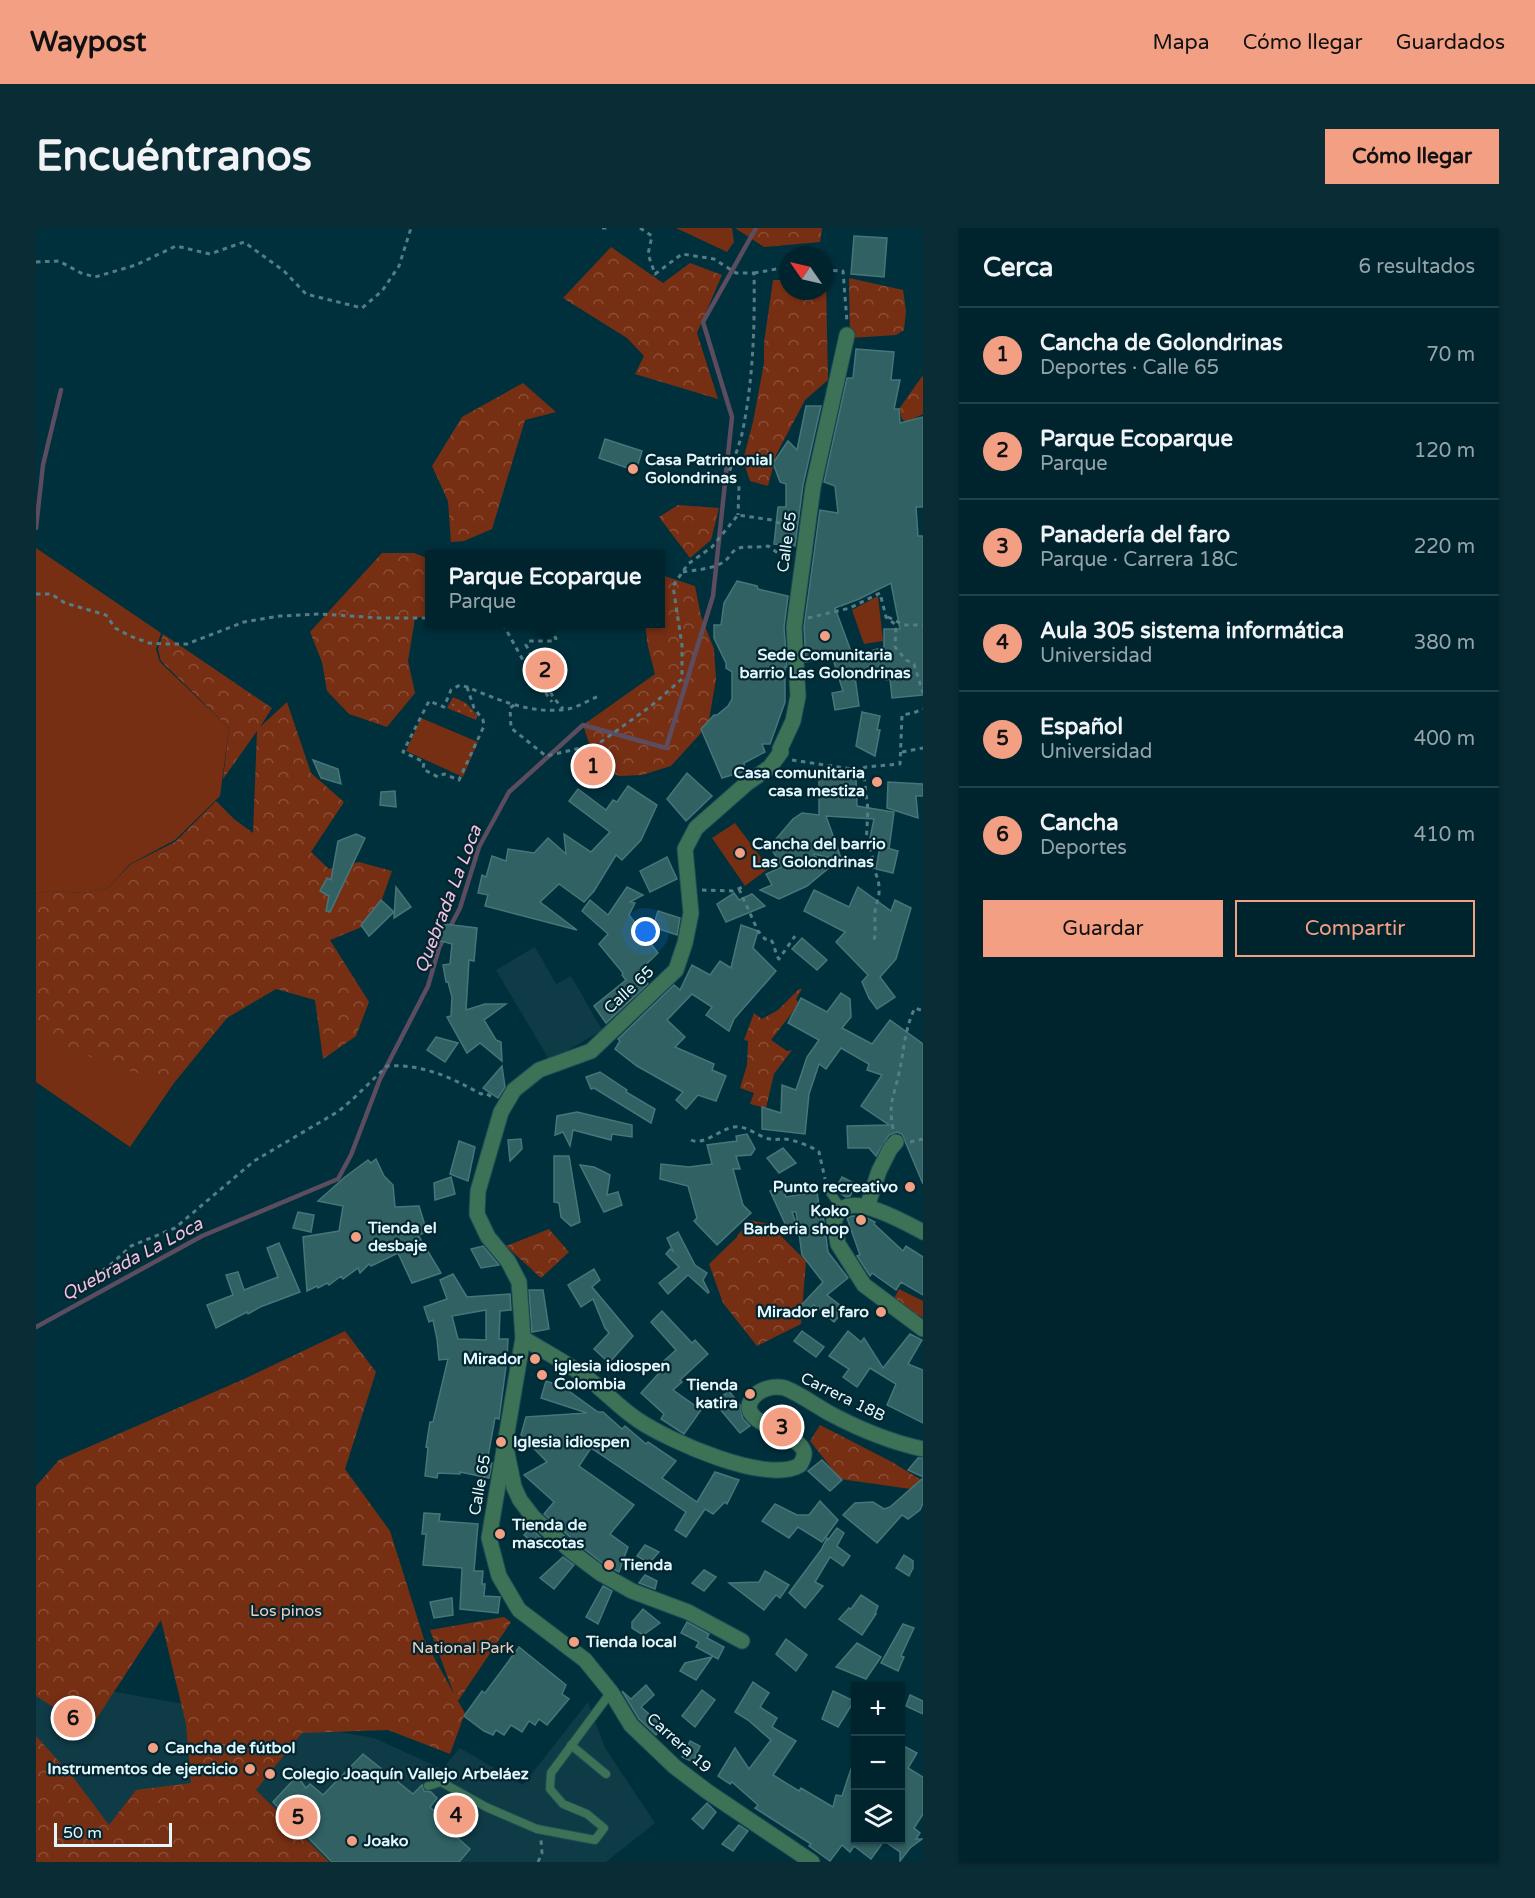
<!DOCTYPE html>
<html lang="es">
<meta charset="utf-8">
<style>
:root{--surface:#00242d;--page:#0a2c35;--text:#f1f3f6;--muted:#95a4aa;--line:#224149;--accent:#f39f83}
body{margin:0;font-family:"Varela Round",sans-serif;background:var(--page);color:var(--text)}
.controls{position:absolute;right:18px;bottom:18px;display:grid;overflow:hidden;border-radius:0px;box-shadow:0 2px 4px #0004}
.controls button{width:54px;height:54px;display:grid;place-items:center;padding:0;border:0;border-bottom:2px solid var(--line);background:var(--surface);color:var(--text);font:30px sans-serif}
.compass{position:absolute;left:743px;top:18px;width:54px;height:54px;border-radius:50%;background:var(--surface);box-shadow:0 2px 4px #0004;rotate:304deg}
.scale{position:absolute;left:18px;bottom:15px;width:118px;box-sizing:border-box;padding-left:6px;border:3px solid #e0f7ff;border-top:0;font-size:16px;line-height:21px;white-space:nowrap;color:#e0f7ff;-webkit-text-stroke:4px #03252e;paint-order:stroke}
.you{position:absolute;left:610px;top:704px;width:21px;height:21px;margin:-15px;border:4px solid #fff;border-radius:50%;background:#1a73e8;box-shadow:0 0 0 9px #1a73e833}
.badge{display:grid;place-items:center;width:39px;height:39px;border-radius:50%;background:var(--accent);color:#111;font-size:20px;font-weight:700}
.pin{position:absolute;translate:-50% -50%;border:3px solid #fff;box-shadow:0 2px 6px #0006}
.popup{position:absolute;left:389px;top:322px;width:240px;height:78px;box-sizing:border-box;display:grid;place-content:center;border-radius:0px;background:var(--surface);filter:drop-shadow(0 2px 4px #0005);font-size:20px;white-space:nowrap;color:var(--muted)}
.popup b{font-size:22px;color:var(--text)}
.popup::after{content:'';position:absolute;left:50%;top:100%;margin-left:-12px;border:12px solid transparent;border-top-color:var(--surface)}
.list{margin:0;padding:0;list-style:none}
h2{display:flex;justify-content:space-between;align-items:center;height:78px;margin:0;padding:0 24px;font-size:26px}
h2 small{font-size:20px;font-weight:400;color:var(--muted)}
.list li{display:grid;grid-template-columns:39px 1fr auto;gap:18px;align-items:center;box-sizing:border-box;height:96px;padding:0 24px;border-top:2px solid var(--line)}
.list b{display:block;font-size:22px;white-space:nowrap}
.list p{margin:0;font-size:20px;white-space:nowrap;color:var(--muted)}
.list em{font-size:20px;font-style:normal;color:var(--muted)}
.actions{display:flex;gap:12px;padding:18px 24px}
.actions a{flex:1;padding:14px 0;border:2px solid var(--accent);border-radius:0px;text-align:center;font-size:21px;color:var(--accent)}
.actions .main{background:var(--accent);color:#111}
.icon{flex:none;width:33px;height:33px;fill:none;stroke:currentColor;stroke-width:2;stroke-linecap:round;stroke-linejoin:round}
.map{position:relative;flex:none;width:887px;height:1634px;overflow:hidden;border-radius:0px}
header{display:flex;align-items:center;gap:36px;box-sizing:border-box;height:84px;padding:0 30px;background:var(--accent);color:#111}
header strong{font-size:28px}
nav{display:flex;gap:33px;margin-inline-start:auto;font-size:21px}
.intro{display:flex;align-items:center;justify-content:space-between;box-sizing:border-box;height:144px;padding:0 36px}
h1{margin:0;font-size:42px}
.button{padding:15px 27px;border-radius:0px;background:var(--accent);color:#111;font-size:21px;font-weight:700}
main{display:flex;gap:36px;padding:0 36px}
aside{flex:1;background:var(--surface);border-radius:0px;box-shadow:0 2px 4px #0004}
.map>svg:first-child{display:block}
.built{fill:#0f3b46}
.grass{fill:#772f14}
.forest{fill:url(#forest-crowns)}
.park{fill:url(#park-dots)}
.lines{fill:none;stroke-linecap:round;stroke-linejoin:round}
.stream{stroke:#5b4d5f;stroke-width:4.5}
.building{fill:#316163;stroke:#467679;stroke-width:1.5;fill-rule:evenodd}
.service-casing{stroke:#1f4c57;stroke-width:10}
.minor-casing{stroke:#1f4c57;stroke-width:17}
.path{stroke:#567c86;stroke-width:3;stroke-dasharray:4.5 4.5;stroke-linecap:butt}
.service{stroke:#3e7257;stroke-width:8}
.minor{stroke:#3e7257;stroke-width:15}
.poi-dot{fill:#f39f83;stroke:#03252e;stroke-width:2}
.labels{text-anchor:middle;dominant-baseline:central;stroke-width:4.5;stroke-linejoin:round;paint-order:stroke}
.poi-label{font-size:16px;font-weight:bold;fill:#e0f7ff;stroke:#03252e;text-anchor:start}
.street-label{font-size:16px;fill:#e0f7ff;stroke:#03252e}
.park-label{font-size:16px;fill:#eccdc2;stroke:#03252e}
.water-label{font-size:18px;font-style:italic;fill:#f6c0e3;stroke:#03252e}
</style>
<header>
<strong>Waypost</strong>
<nav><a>Mapa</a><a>Cómo llegar</a><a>Guardados</a></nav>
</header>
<div class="intro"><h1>Encuéntranos</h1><a class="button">Cómo llegar</a></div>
<main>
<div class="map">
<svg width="887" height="1634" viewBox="0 0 887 1634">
<defs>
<pattern id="forest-crowns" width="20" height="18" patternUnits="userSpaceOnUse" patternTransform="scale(1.5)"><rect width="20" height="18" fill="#772f14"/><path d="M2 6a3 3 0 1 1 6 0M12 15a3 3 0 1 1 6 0" fill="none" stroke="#8a4e37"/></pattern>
<pattern id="park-dots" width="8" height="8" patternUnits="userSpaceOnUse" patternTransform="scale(1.5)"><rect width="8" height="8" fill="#772f14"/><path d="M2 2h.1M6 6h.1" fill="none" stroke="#8a4e37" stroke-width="1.8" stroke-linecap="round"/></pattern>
</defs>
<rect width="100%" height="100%" fill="#00303c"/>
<g class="built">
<polygon points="499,719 520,756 535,748 566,802 514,833 460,742"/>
<polygon points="13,1452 338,1510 406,1541 424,1520 487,1557 552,1474 569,1520 619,1595 570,1634 126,1634 0,1550 0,1467"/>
</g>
<g class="grass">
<polygon points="640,0 696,0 698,14 691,24"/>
<polygon points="0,320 125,405 120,421 124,434 193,500 184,568 139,612 94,636 72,660 47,665 13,663 0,666"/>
<polygon points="842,368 847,413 828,416 816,382"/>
<polygon points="385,490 442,514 427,549 370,523"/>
<polygon points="699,595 733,640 709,658 676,610"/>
<polygon points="0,809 138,855 94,919 0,854"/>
</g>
<g class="forest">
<polygon points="699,0 786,0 784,14 728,19"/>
<polygon points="575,19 627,55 654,35 686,47 661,105 682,171 599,146 608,128 591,110 527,70"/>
<polygon points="813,50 867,62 870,83 868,102 860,107 814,110"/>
<polygon points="737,52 752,52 752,63 788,63 788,53 790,53 792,152 769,172 740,227 732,258 714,253 707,232 717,194 728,135 728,115"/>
<polygon points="887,147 887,186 871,194 866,191 863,181"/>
<polygon points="487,155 520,184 489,192 456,301 428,313 415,314 412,273 396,238 426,189"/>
<polygon points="642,277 683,280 675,312 654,330 623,289"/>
<polygon points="346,325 378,325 394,331 393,388 379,390 372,433 379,465 351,499 313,486 291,463 286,434 274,404"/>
<polygon points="625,347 659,358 665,388 678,421 680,451 673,492 665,505 635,538 606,547 584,548 562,542 547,497 619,446 612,419 609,396 624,396"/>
<polygon points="127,406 236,480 224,499 251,474 275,545 308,574 275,624 293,641 323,634 356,643 338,694 294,712 333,774 320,808 287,831 279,772 240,761 191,790 138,855 91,842 0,809 0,666 13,663 47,665 72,660 95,636 139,614 180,573 198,591 217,605 221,503 187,551 193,500 125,433 122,421"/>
<polygon points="763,761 766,761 760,771 762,774 756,785 735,812 751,823 756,822 738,846 730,880 714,876 718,865 704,860 711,837 712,813 708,812 718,785 726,791 742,782"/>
<polygon points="713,992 733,996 770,1033 765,1096 721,1118 687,1075 673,1036 700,1010"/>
<polygon points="513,1001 533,1024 505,1050 470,1018"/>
<polygon points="863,1061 887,1073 887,1090 858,1071"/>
<polygon points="309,1103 340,1144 309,1241 354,1303 388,1411 418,1466 394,1402 468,1389 475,1394 422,1473 429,1485 414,1526 352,1502 266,1505 220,1562 293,1634 0,1634 0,1508 37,1549 73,1597 100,1562 155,1555 150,1496 125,1392 53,1502 0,1468 0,1258 23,1232 208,1151"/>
<polygon points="784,1197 856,1234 887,1253 882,1262 804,1251 774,1213"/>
</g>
<polygon class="park" points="417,469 430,475 441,487 440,492 411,480"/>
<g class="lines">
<g class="stream">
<polyline points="0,300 7,237 25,162"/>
<polyline points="413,701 424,680 443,619 473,564 547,497 630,520 677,368 696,189 667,94 720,0"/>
<polyline points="0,1099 166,1008 302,951 315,927 344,851 392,758 403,720 409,708"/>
</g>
</g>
<g class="building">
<polygon points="818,8 851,10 848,49 815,46"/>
<path d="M820,121L858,124L855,152H864L858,181H863L864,195L887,189V279H880L882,308H887V467L856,470L854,451L850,452L848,439L819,449L823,478L799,482L796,465L807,463L796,428L770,434L768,399L784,282L802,285L799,258L788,254L811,150H817ZM855,355L864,401H848V419L825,426L823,423L816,426L799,380L823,371Z"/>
<polygon points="770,178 785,178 767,257 759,318 738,316 742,279 750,279 750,256 744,254 737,235 752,213 761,222"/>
<polygon points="569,211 606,223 600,243 563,230"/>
<polygon points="701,353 721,358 722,361 752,368 748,399 751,439 749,439 749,474 734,516 726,516 729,524 708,535 709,543 686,550 665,501 678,487 681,487 692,478 696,471 696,444 690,440 690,435 678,410 678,397 685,397 688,375"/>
<polygon points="826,484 844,488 841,502 844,502 839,528 820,518"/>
<polygon points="277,532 302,541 305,556 285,550"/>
<polygon points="651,545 676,568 650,593 631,571"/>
<polygon points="783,548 820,552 821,578 858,584 853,621 833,615 838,591 790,588 806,633 778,626 778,628 795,638 771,658 743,671 724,662 736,657 730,646 746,639 734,618 757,591 766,585 783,587"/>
<polygon points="852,554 887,556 887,568 880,568 882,590 851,580"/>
<polygon points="592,558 621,577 605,612 586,632 580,627 558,663 548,674 523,656 504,674 541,702 449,678 452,667 442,665 446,647 450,649 456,628 470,633 472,621 498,625 512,610 530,626 528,606 555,624 574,604 533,573 542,561 570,582 577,572 581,574"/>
<polygon points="359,563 360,579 344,577 345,564"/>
<polygon points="320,606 329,610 294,684 290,683 293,668 284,663 291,650 295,652 302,613"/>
<polygon points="844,618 862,623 857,645 840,641"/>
<polygon points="631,629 641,651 614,664 604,643"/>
<polygon points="360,659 375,679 358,690"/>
<polygon points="591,659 607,667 594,674 599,675 593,687 622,725 602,744 612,756 570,795 558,778 590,752 586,747 587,745 563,716 572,706 546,683 554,672 572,687"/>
<polygon points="822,659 855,683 859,672 875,680 860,731 844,749 859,769 841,781 833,770 826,754 832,747 800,714 809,704 768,683 778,662 813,679"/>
<polygon points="698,665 703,672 716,666 729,678 690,694 681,676"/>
<polygon points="345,672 358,684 333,708 325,697"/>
<polygon points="622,683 644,690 641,707 617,699"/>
<polygon points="408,696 441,700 438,733 433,732 430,782 449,776 470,776 448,792 460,812 465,814 466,833 444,815 431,825 411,789 415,788 416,769 412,754 410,754 407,737 414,736 416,716 398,711 400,700 407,701"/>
<polygon points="705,697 722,703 717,720 740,743 698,791 693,803 670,787 676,779 656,766 631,792 649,809 639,819 678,836 676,842 690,848 680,873 662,867 650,881 640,872 647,864 601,838 579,821 584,813 582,811 638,757 644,762 656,737 674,747 684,733 695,740"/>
<polygon points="766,710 791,732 781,742 756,721"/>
<polygon points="805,765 814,771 815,789 806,800 836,816 854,792 887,816 887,956 866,906 861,904 853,907 840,928 833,920 812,920 811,898 853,897 825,878 846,847 831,842 833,836 805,820 790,841 783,836 773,866 769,906 726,901 726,879 745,885 746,857 760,862 771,829 783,812 752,795 765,770 791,784"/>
<polygon points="400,809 422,815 409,834 391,822"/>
<polygon points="466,838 469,859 462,870 447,860"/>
<polygon points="564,844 591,862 590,864 619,881 615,895 558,860 555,861 550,849"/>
<polygon points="541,884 596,897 596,909 576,906 575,912 537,902 534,918 527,904 519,907 521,888"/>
<polygon points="711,906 719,921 715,927 700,928 704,941 697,941 707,977 715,985 681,1017 658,993 661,990 652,958 624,951 625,936 653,939 676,936 671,917 701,913 700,908"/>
<polygon points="485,911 486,921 474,933 472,912"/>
<polygon points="423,913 439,919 432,953 414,946"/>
<polygon points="747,920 760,935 743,945 731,930"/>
<polygon points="518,928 533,928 544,994 535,998 525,989 523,975 518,974"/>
<polygon points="340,931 348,948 357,957 359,979 383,978 391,1004 382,1007 405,1045 376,1055 362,1025 335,1038 333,1036 324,1045 322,1040 307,1051 305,1048 293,1057 291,1055 282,1060 281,1058 271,1063 267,1009 303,1003 307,978 282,973 309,949 332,932 335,935"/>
<polygon points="544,937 558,939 574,947 571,967 582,964 586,977 568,984"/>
<polygon points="415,949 419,966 399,972 398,955"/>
<polygon points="806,949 820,956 814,968 810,969 802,964 800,960"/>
<polygon points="746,959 750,969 781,964 785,991 787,986 792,1024 812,1050 791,1067 809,1081 798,1094 778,1077 764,1089 759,1084 787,1054 766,1027 760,984 756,984 761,998 752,1002 734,963"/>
<polygon points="262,984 278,987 275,1004 257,1000"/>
<polygon points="816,988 829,989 839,994 838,996 867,1023 870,1018 887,1029 887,1067 865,1054 860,1062 836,1045 834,1048 821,1028 824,1027 811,990"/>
<polygon points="642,1004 659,1037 671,1045 667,1052 673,1064 672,1065 652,1047 632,1066 623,1055 643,1039 630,1026 634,1021 637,1023 631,1010"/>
<polygon points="243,1015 264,1064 224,1079 212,1086 211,1084 180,1100 171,1077 197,1067 190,1047 202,1044 208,1062 242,1049 231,1020"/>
<polygon points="447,1018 463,1037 445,1040 435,1021"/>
<polygon points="558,1041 564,1052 556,1059 597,1108 573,1135 558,1121 573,1105 569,1100 557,1071 545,1079 532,1057"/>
<path d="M417,1046L431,1069L474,1066L475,1082L464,1083L463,1111H472L471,1131L463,1191L459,1190L451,1234L456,1235L453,1250L424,1244V1246L402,1245L401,1250L389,1248L392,1220L390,1219L394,1194H397L412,1131L403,1132L401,1111L397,1092L393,1094L388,1079L411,1071L404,1052ZM450,1082V1112L422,1111L416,1088Z"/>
<polygon points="493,1062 507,1062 513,1101 496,1104"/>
<polygon points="626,1083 656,1115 659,1112 672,1126 644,1152 646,1154 637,1162 665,1182 648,1206 625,1191 628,1186 605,1165 624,1144 620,1140 640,1122 615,1094"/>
<polygon points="766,1103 788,1119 780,1129 758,1113"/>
<polygon points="812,1103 825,1114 828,1110 847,1140 874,1106 886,1112 872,1136 887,1142 887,1195 851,1177 860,1156 834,1140 821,1159 807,1149 813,1141 793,1128"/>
<polygon points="510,1153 527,1159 562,1184 567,1184 586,1201 589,1198 610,1216 612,1214 640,1233 626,1250 661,1274 679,1244 703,1252 691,1276 689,1274 677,1286 669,1281 650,1309 639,1302 650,1284 555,1220 543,1238 598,1277 574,1306 592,1319 583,1344 569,1337 542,1316 508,1286 518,1274 488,1247 511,1234 485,1207 490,1189 551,1185 505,1170"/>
<polygon points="693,1163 704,1177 707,1191 714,1198 704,1205 678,1174"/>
<polygon points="882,1230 887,1230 887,1249 872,1242"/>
<polygon points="786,1232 806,1252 794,1263 772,1243"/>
<polygon points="887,1250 887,1275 884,1282 872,1291 866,1287 841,1315 807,1287 819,1275 837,1274 848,1281 854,1279"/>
<polygon points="784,1273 802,1292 786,1314 762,1299 753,1310 726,1293 739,1276 761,1287 773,1287"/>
<polygon points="388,1285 404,1286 403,1293 442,1296 438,1343 447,1343 446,1356 449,1356 448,1368 464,1369 462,1385 424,1381 426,1340 387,1337 390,1306 386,1306"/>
<polygon points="495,1300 505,1310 499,1317 488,1307"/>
<polygon points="801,1300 808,1305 801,1318 814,1328 807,1338 794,1329 779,1354 787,1358 769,1380 753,1365 785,1322 791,1310 792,1312"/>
<polygon points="609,1317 623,1324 613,1335 601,1328"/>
<polygon points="868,1327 877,1333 877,1340 873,1348 860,1340"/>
<polygon points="527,1329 538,1337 518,1361 504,1350"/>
<polygon points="668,1342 680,1349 668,1363 656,1355"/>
<polygon points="729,1343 753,1357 744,1370 740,1367 728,1382 693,1355 723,1354"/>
<polygon points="609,1347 621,1353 619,1361 603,1355"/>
<polygon points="567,1358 576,1363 562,1396 550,1389"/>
<polygon points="825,1367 842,1378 839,1386 840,1386 826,1407 803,1391 813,1380 815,1381"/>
<polygon points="416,1370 417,1387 398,1390 394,1374"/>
<polygon points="607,1381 624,1395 607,1407 596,1400 596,1394"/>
<polygon points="651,1394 673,1406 671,1410 688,1419 682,1431 660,1419 663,1414 645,1405"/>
<polygon points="867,1396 878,1400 865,1428 868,1429 862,1443 845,1435"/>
<polygon points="750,1411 771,1427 760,1443 740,1426"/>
<polygon points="821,1415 845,1429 830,1451 800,1439"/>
<polygon points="483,1419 530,1457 526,1466 533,1471 511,1497 503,1491 499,1497 493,1493 486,1504 475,1497 468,1507 460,1502 457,1507 448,1503 428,1488 446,1463 449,1465"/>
<polygon points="676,1429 660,1452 644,1443 649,1435"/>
<polygon points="717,1454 733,1465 724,1479 741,1490 736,1499 760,1513 737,1547 763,1563 765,1560 797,1579 800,1567 806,1568 817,1535 819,1536 819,1611 864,1611 864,1516 881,1525 872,1540 887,1549 887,1586 878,1600 884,1605 880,1611 886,1611 874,1620 864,1633 864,1624 848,1613 835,1631 818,1618 814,1624 806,1617 794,1633 773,1618 775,1616 719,1580 722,1577 696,1554 694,1556 682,1548 699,1520 713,1541 735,1512 712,1492 699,1484"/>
<polygon points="610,1457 618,1467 605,1479 627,1498 620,1507 603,1491 586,1463 595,1471"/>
<polygon points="666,1462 679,1472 659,1499 646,1488"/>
<polygon points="797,1463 818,1473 802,1499 786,1491"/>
<polygon points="874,1467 887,1473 887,1486 870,1478"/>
<polygon points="654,1513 664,1518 657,1534 646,1529"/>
<polygon points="327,1526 377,1566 386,1557 388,1563 395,1564 401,1570 394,1579 409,1594 407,1597 434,1621 423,1634 296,1634 237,1574 261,1548 270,1560 274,1556 287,1567"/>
<polygon points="671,1575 680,1584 667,1601 656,1591"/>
<polygon points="703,1597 712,1603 697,1623 686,1616"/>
</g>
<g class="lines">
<defs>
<g id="service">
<polyline points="791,960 806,981"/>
<polyline points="535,1517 570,1546"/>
<polyline points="392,1558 405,1554 450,1579 501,1601 559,1612 568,1600 551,1586 527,1576 514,1561 515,1545 575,1464"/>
</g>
<g id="minor">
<polyline points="831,979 843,943 854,921 860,914"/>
<path d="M887,1004C870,995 823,968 806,981C802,984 800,989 798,993L802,1016L828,1057L887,1101"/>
<path d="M487,1110C506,1122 527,1133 546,1146C566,1160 582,1179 602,1192C633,1213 731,1257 764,1237C766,1233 769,1229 768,1224C764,1204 699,1196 716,1171C723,1161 737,1157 749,1160C764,1166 779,1177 793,1185C823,1201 854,1214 887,1221"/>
<polyline points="471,1225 478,1259 484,1272 497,1289 536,1324 564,1345 596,1363 652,1384 706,1413"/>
<polyline points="776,1634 672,1564 639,1539 595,1497 575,1464 549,1432 483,1382 463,1348 453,1310 487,1110 483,1054 472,1033 452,1009 441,986 442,963 465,884 478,862 503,842 555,823 640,742 649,715 655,685 649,621 660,600 710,556 734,539 745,524 744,521 757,493 762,468 758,399 777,259 811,107"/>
</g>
</defs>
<use href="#service" class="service-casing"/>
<use href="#minor" class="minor-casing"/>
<g class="path">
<polyline points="566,0 573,0"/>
<path d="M604,0L616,8L612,26L619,46L646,26L678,31L700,45H718C719,99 717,154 706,206C702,221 696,236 691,250L703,258L702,287"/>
<polyline points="0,34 23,33 45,45 59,49 100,37 140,18 174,26 208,14 248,43 270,66 326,80 346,63 363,38 375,0"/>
<polyline points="788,42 807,43 811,94"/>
<polyline points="718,45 752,39"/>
<path d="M647,344C659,342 678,341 689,333C694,329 696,322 703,320C711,318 722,320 732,318L753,333"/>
<polyline points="0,366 15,366 29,375 70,387 79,400 94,408 113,415 129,416 151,416 208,394 244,388 284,386 345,390 394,390"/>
<polyline points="852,389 868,397 887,397"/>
<polyline points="772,390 814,380 844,365 850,389 860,397 859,419 870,432 878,436 887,465"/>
<polyline points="467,396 488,434 516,474"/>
<polyline points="505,396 520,410 519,413 493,413 490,417 517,469 527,481"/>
<path d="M431,459L438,480L447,492L448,498L423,552L408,546L402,549L387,541L388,534L367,524L393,473L408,479L415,462L424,457L431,459C463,472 496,487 532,481C542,479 553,472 563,468"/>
<polyline points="478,477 474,480 475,500 510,528 562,516 615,478 646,451 646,417 637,358 652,336 676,319 702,287 736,292 758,301"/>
<polyline points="866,524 887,520"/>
<polyline points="756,532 822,542 830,539 864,536 866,487 877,485 887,481"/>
<path d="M827,540L832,582L830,617C839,624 835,633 838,642C841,648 843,653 843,660C844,668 840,675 839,683C838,695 841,704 837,716"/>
<path d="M703,661L722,703L729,711H734C740,717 738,725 743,731L759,708"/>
<polyline points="666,662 697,663 709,658"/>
<path d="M857,901C852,874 858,869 863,845C868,824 868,805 877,784L879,780L887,783"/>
<path d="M655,912C668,918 684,901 698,899C711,897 722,909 734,911C739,913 744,910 748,911C756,911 777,919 783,924L789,951"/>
<polyline points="874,914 887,911"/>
<path d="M59,1047L72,1039L95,1018L139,1000L218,933L303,883L319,869L351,838C387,836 414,849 445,866L449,865L458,870"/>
<polyline points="502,1634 506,1625 505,1612"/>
</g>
<use href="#service" class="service"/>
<use href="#minor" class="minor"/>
</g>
<g class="poi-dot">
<circle cx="597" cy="241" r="6"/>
<circle cx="789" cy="408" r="6"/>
<circle cx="841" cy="554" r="6"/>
<circle cx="704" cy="625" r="6"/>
<circle cx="874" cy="959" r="6"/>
<circle cx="825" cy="992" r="6"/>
<circle cx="320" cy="1009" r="6"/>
<circle cx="845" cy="1084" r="6"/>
<circle cx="499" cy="1131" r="6"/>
<circle cx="506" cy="1147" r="6"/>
<circle cx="714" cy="1166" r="6"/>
<circle cx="465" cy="1214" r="6"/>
<circle cx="464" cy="1306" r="6"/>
<circle cx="573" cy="1337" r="6"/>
<circle cx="538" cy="1414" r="6"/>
<circle cx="117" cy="1520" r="6"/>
<circle cx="214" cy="1541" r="6"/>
<circle cx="234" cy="1546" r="6"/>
<circle cx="316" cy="1613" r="6"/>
</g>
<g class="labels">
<g class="poi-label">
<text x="609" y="232">Casa Patrimonial<tspan x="609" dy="18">Golondrinas</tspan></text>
<text x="789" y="427" text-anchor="middle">Sede Comunitaria<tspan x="789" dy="18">barrio Las Golondrinas</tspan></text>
<text x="829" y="545" text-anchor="end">Casa comunitaria<tspan x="829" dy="18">casa mestiza</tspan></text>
<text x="716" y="616">Cancha del barrio<tspan x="716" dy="18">Las Golondrinas</tspan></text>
<text x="862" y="959" text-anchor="end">Punto recreativo</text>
<text x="813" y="983" text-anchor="end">Koko<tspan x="813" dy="18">Barberia shop</tspan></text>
<text x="332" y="1000">Tienda el<tspan x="332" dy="18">desbaje</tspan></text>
<text x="833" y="1084" text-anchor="end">Mirador el faro</text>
<text x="487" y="1131" text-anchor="end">Mirador</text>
<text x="518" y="1138">iglesia idiospen<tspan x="518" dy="18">Colombia</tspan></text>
<text x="702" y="1157" text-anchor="end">Tienda<tspan x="702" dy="18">katira</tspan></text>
<text x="477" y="1214">Iglesia idiospen</text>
<text x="476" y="1297">Tienda de<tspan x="476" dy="18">mascotas</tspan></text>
<text x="585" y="1337">Tienda</text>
<text x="550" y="1414">Tienda local</text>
<text x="129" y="1520">Cancha de fútbol</text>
<text x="202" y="1541" text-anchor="end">Instrumentos de ejercicio</text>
<text x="246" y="1546">Colegio Joaquín Vallejo Arbeláez</text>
<text x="328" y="1613">Joako</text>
</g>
<g class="street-label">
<text transform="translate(751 314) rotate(-82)">Calle 65</text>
<text transform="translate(593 762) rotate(-43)">Calle 65</text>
<text transform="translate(807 1169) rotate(26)">Carrera 18B</text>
<text transform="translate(444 1257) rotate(-80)">Calle 65</text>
<text transform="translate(643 1515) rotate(42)">Carrera 19</text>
</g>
<g class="park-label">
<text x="250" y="1383">Los pinos</text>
<text x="427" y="1420">National Park</text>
</g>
<g class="water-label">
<text transform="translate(412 671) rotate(-69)">Quebrada La Loca</text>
<text transform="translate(96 1031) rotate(-28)">Quebrada La Loca</text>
</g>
</g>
</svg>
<div class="controls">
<button>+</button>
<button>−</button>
<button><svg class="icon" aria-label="layers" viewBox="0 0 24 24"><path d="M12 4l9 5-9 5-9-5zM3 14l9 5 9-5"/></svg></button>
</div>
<svg class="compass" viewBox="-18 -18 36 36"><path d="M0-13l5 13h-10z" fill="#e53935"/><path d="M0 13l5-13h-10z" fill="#95a4aa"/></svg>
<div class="scale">50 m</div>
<div class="you"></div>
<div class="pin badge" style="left:557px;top:538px">1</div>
<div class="pin badge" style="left:509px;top:442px">2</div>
<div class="popup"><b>Parque Ecoparque</b>Parque</div>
<div class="pin badge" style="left:746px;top:1199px">3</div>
<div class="pin badge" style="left:420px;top:1587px">4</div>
<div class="pin badge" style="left:262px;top:1589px">5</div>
<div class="pin badge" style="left:37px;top:1490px">6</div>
</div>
<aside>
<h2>Cerca<small>6 resultados</small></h2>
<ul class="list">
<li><span class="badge">1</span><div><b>Cancha de Golondrinas</b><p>Deportes · Calle 65</p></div><em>70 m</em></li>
<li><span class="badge">2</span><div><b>Parque Ecoparque</b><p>Parque</p></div><em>120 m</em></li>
<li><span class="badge">3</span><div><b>Panadería del faro</b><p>Parque · Carrera 18C</p></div><em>220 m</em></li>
<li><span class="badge">4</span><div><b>Aula 305 sistema informática</b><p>Universidad</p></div><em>380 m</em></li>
<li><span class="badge">5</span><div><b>Español</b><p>Universidad</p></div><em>400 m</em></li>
<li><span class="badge">6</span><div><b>Cancha</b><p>Deportes</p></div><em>410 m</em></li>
</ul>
<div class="actions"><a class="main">Guardar</a><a>Compartir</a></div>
</aside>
</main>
